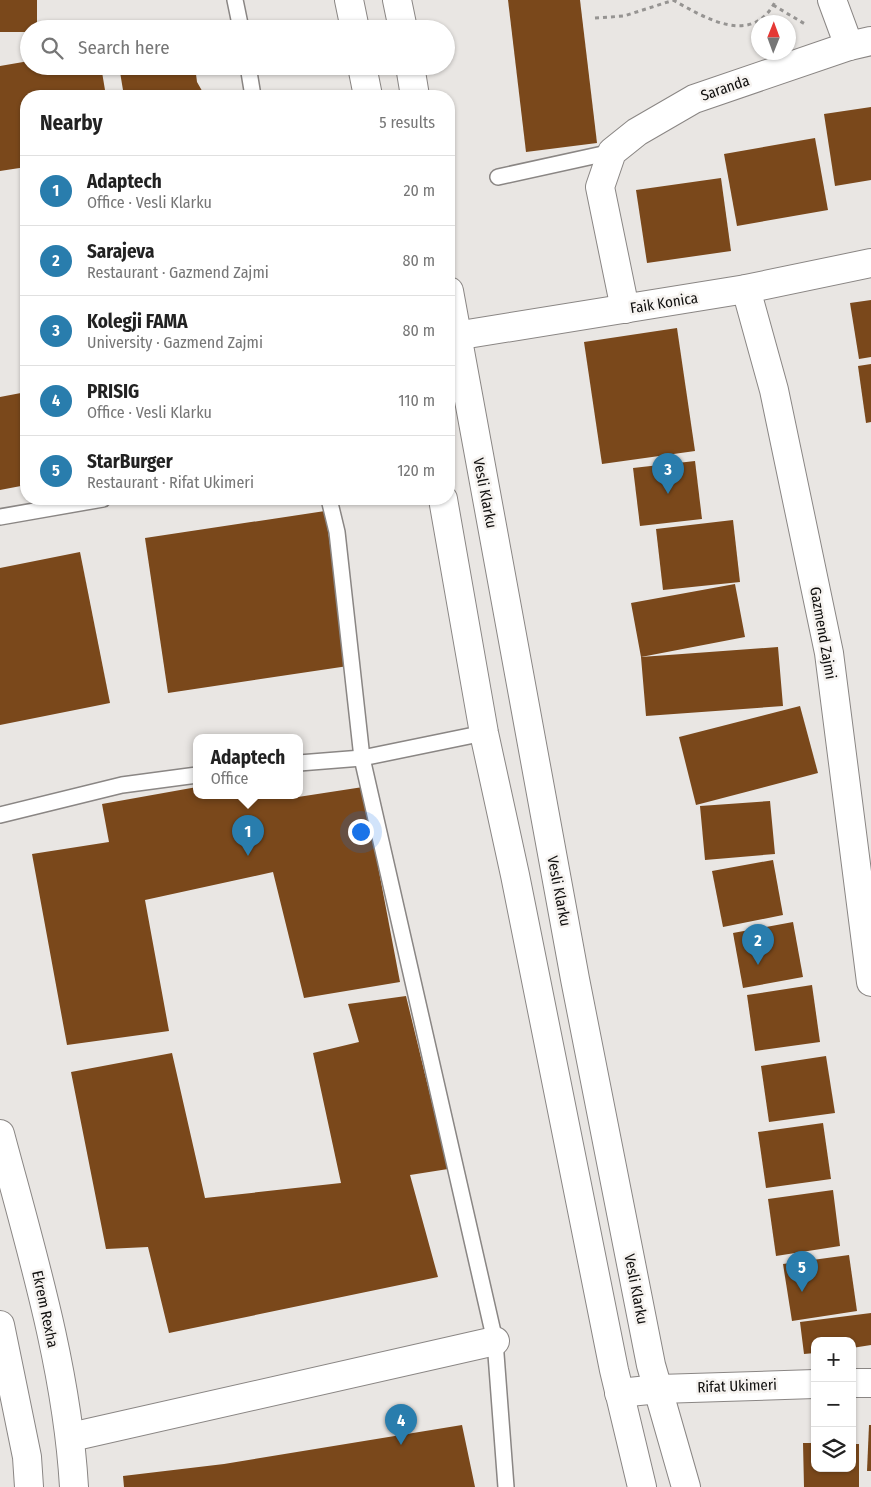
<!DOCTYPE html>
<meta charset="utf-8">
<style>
:root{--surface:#fff;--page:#f2f2f2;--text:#222;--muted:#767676;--line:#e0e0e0;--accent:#297dad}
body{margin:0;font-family:"Fira Sans Condensed",sans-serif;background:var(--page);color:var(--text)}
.controls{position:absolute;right:15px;bottom:15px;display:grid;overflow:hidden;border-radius:10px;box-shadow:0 1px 4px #0004}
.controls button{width:45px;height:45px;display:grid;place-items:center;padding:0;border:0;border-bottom:1px solid var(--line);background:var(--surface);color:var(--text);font:25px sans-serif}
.compass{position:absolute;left:751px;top:15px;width:45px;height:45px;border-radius:50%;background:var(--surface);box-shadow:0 1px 4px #0004;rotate:1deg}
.you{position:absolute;left:360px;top:831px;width:18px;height:18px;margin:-12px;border:4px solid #fff;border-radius:50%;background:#1a73e8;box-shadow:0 0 0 8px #1a73e833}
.badge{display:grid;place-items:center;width:32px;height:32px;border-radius:50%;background:var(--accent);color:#fff;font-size:16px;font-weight:700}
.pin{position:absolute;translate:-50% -41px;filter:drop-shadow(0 1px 2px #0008)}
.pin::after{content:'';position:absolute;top:26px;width:18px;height:15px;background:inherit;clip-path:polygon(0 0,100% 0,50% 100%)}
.popup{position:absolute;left:193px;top:734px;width:110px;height:65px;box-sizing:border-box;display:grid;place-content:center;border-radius:10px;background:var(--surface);filter:drop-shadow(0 1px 4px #0005);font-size:16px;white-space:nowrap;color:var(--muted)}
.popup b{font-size:19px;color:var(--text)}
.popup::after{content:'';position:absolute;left:50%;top:100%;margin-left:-10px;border:10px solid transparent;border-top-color:var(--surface)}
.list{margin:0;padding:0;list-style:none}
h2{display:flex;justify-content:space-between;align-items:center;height:65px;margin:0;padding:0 20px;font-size:21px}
h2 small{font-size:16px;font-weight:400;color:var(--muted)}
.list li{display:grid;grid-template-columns:32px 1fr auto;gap:15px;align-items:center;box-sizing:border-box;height:70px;padding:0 20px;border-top:1px solid var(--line)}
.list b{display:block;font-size:19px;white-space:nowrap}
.list p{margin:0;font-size:16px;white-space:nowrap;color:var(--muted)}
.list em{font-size:16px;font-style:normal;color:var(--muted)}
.icon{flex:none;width:28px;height:28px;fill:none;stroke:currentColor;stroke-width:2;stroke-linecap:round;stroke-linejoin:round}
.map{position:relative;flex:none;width:871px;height:1487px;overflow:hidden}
.search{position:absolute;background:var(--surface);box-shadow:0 1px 4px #0004;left:20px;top:20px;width:435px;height:55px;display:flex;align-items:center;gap:12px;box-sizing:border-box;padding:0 18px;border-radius:28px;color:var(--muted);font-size:19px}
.panel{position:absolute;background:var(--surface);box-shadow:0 1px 4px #0004;left:20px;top:90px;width:435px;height:415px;border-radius:20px}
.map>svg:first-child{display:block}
.building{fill:#7a481b}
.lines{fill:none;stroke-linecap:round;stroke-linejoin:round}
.service-casing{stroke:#8a8684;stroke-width:18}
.minor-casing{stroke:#8a8684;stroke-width:30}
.tertiary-casing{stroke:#8a8684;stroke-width:30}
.secondary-casing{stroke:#8a8684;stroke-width:30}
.path{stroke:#969492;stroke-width:3;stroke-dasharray:4 4;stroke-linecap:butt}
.service{stroke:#fff;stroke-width:15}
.minor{stroke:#fff;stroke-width:28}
.tertiary{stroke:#fff;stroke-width:28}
.secondary{stroke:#fff;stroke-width:28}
.labels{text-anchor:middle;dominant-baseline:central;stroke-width:5;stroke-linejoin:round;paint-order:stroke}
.street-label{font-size:15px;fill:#0f0e0d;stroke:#f6f3f0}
</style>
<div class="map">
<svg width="871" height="1487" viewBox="0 0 871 1487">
<rect width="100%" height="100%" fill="#e9e6e3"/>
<g class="building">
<polygon points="0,0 37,0 37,29 29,29 29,32 0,32"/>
<polygon points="508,0 580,0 597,143 526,152"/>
<polygon points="190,22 191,29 146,29 146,28"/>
<polygon points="29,61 29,66 101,66 106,96 26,96 26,167 0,171 0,66"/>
<polygon points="119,66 195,66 197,82 205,96 124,96"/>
<polygon points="871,107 871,180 835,186 824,114"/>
<polygon points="815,138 828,210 737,226 724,154"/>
<polygon points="721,178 731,251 647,263 636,190"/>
<polygon points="871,300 871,357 859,359 850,303"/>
<polygon points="677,328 695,451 602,464 584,342"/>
<polygon points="871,364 871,422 866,423 858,366"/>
<polygon points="26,392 26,485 0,490 0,397"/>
<polygon points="695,461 702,519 640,526 633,468"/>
<polygon points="325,511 348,666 168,693 145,538"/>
<polygon points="733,520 740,582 663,590 656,529"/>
<polygon points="80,552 110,703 0,725 0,568"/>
<polygon points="735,584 745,637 641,657 778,647 783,706 646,716 641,657 631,603"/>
<polygon points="800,706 818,773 696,805 679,737"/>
<polygon points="197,787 197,795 284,795 285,799 363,787 400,982 304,998 273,872 145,900 169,1031 67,1045 32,854 109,842 102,804"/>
<polygon points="770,801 775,854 705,860 700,806"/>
<polygon points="773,860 783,915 723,927 712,871"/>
<polygon points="793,922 803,977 743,988 733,933"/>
<polygon points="812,985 820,1042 755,1051 747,995"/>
<polygon points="406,996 448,1169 410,1175 438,1277 169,1333 148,1247 106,1249 71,1072 172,1053 205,1198 341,1183 313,1053 359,1042 348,1004"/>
<polygon points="826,1056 835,1113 769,1122 761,1066"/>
<polygon points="823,1123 831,1179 766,1188 758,1132"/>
<polygon points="833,1190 840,1246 776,1256 768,1199"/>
<polygon points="849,1255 857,1311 792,1321 783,1264"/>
<polygon points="871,1313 871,1345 852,1348 852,1341 815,1341 815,1353 804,1354 800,1322"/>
<polygon points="462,1425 475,1487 124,1487 123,1476 224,1464"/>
<polygon points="869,1425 871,1425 871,1471 867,1471"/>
<polygon points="803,1443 815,1443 815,1468 852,1468 852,1444 859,1444 859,1487 804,1487"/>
</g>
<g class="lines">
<defs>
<g id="service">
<polyline points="235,0 241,29"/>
<polyline points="248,66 253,96"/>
<polyline points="498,177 612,152"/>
<polyline points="329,499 337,532 362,758 495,1341 506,1487"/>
<polyline points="0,517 103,499"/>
<polyline points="299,763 362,758 484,733"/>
<polyline points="0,815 122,785 197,775"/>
</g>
<g id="minor">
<polyline points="832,0 849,46"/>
<polyline points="746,289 774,390 829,653 871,982"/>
<polyline points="625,309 600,187 612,152 637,132 694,99 849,46 871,41"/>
<polyline points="449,337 746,289 871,263"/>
<polyline points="852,1383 871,1383"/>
<polyline points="619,1393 659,1389 815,1384"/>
<polyline points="71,1437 495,1341"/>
</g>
<g id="tertiary">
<path d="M0,1134C31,1250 67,1367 74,1487"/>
<polyline points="0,1325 27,1457 29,1487"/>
</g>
<g id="secondary">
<polyline points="349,0 355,29"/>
<polyline points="397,0 403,29"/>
<polyline points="362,66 368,96"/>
<polyline points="410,66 415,96"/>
<polyline points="449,291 575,979 651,1365 686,1487"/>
<polyline points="443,499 484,733 515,875 614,1370 642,1487"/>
</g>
</defs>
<use href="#service" class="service-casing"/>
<use href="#minor" class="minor-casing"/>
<use href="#tertiary" class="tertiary-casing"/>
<use href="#secondary" class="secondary-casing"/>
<g class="path">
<path d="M673,0C707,19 753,47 776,0"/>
<polyline points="773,5 805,24"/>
<polyline points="595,18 624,16 674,0"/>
</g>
<use href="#service" class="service"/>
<use href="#minor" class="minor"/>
<use href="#tertiary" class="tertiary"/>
<use href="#secondary" class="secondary"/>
</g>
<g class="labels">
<g class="street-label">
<text transform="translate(725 88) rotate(-19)">Saranda</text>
<text transform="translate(664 303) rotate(-9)">Faik Konica</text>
<text transform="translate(485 493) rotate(79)">Vesli Klarku</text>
<text transform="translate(823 633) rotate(80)">Gazmend Zajmi</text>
<text transform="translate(559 891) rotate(79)">Vesli Klarku</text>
<text transform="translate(636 1289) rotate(79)">Vesli Klarku</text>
<text transform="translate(45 1309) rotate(78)">Ekrem Rexha</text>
<text transform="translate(737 1386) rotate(-2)">Rifat Ukimeri</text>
</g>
</g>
</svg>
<div class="controls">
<button>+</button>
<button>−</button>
<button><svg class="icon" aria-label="layers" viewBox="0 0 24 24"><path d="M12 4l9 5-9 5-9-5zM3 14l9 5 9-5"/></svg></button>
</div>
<svg class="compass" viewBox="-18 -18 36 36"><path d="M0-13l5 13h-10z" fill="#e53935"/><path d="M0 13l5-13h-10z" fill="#767676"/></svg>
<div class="you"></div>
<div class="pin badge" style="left:248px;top:856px">1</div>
<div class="popup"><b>Adaptech</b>Office</div>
<div class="pin badge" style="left:758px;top:965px">2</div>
<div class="pin badge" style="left:668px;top:494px">3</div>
<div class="pin badge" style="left:401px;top:1445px">4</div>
<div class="pin badge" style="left:802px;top:1292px">5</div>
<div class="search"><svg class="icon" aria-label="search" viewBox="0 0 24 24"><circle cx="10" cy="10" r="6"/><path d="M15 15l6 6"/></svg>Search here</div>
<section class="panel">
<h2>Nearby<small>5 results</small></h2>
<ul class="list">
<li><span class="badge">1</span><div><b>Adaptech</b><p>Office · Vesli Klarku</p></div><em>20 m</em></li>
<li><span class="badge">2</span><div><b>Sarajeva</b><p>Restaurant · Gazmend Zajmi</p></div><em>80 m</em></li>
<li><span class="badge">3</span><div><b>Kolegji FAMA</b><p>University · Gazmend Zajmi</p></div><em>80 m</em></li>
<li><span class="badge">4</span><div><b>PRISIG</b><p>Office · Vesli Klarku</p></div><em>110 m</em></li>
<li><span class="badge">5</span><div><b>StarBurger</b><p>Restaurant · Rifat Ukimeri</p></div><em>120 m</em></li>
</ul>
</section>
</div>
